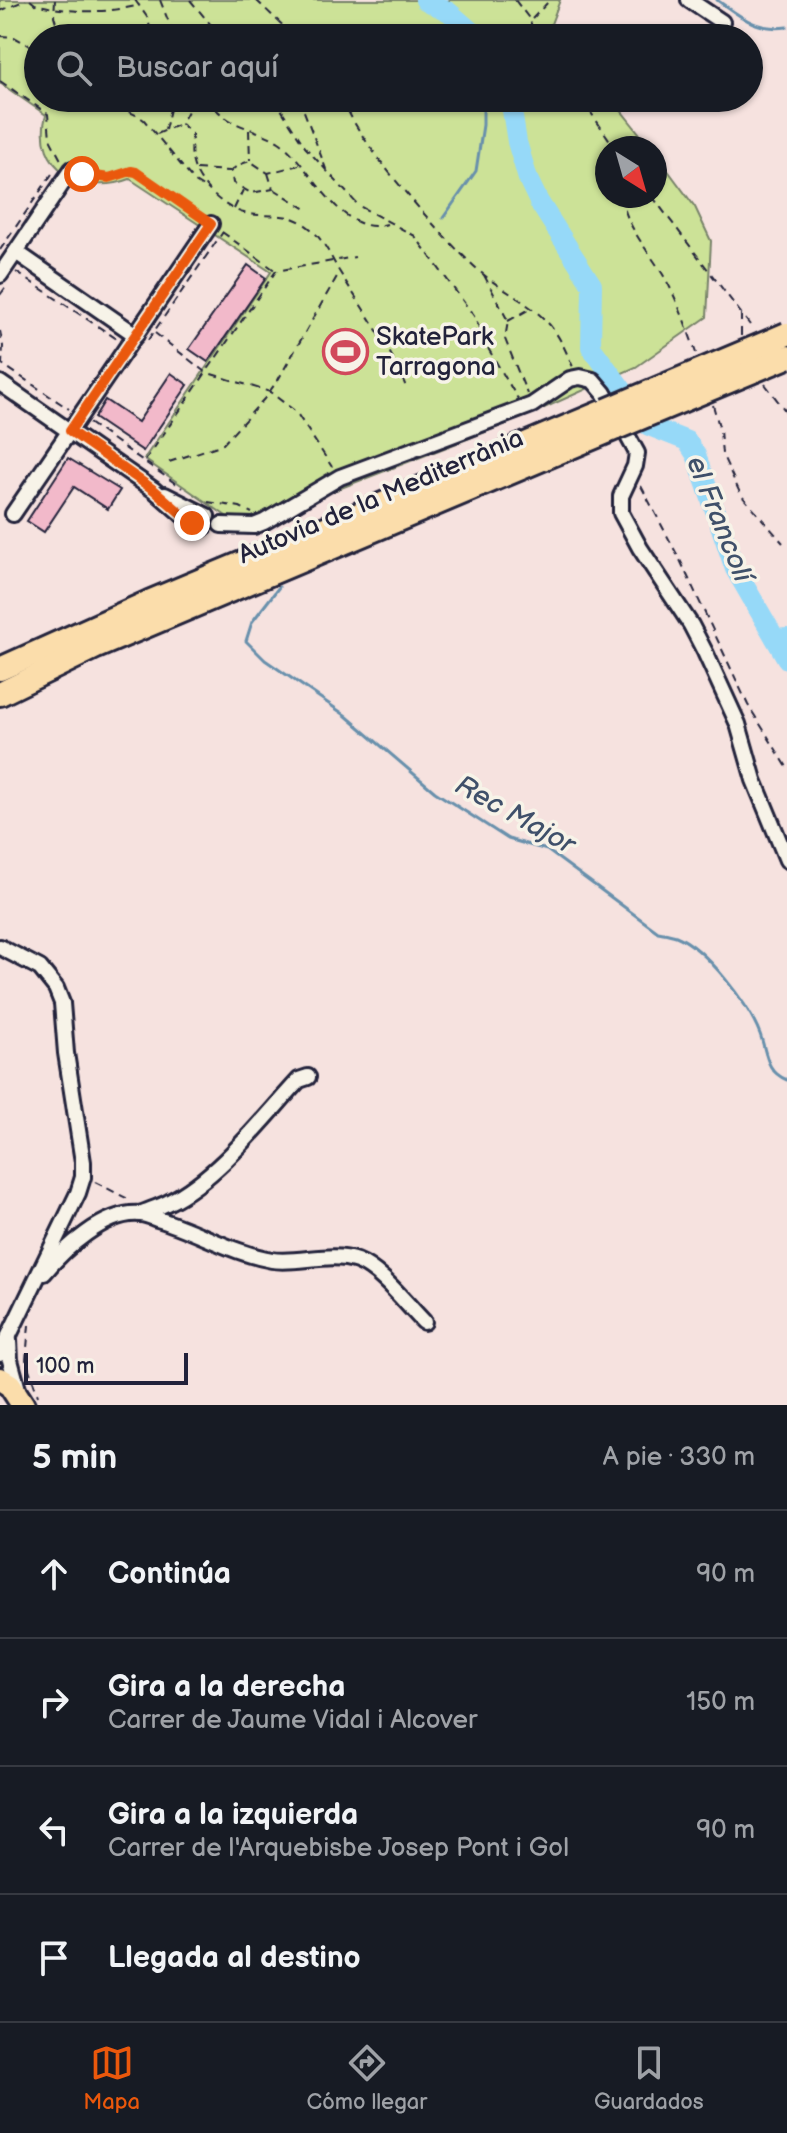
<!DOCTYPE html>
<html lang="es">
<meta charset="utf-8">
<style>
:root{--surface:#171b24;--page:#20242c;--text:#f1f3f6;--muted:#9ea1a6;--line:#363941;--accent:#ea580c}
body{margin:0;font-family:"Balsamiq Sans",sans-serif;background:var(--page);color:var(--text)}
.compass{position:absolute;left:595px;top:136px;width:72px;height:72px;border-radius:50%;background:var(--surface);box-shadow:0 2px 6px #0004;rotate:143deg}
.scale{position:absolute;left:24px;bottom:20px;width:164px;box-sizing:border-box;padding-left:8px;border:4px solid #22223b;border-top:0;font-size:22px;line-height:28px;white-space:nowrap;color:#22223b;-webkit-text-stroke:6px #f7f3e8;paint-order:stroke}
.stop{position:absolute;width:24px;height:24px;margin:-18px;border:6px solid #ea580c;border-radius:50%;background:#fff}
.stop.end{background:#ea580c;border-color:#fff;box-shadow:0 2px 8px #0008}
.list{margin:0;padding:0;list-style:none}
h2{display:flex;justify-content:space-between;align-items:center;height:104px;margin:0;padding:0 32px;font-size:34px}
h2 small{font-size:26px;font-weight:400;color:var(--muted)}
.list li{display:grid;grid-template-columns:52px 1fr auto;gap:24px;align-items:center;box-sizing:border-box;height:128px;padding:0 32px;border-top:2px solid var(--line)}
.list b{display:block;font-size:30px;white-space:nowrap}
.list p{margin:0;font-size:26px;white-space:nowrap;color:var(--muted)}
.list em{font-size:26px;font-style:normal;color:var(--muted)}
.icon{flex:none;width:44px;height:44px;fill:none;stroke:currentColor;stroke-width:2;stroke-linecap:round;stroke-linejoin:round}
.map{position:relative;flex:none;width:787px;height:1405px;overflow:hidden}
.search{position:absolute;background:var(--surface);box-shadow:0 2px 6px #0004;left:24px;right:24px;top:24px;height:88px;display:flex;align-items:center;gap:20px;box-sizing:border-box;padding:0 28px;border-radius:44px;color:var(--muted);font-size:30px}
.sheet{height:616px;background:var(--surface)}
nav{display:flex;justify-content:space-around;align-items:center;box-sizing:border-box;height:112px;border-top:2px solid var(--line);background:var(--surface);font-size:22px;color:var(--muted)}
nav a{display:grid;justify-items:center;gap:4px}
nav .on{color:var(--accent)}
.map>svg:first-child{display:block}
.green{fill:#cce297;stroke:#778269;stroke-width:2}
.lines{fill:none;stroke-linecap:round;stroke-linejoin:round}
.stream{stroke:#6890ac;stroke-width:3}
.canal{stroke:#96d9f8;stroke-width:12}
.river{stroke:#96d9f8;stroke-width:20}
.building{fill:#f2b9ca;stroke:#22223b;stroke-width:2}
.minor-casing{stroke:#22223b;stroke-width:20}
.highway-casing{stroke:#22223b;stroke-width:28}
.path{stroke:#22223b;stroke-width:2;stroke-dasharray:8 6;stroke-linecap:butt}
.minor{stroke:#f7f3e8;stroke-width:14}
.highway{stroke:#fbddab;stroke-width:22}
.highway-bridge-casing{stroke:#22223b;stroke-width:28;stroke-linecap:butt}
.highway-bridge{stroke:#fbddab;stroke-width:22}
.route{stroke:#ea580c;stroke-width:10}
.labels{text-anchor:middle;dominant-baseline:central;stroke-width:7;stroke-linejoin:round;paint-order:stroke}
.poi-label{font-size:26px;fill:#22223b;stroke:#f7f3e8;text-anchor:start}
.street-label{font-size:26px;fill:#22223b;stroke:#f7f3e8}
.water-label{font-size:28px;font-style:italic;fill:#3f506a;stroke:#f7f3e8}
</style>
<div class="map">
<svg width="787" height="1405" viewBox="0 0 787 1405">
<rect width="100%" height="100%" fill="#f6e2df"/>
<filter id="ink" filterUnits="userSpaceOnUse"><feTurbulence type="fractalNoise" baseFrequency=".0125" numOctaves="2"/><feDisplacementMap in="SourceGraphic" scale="16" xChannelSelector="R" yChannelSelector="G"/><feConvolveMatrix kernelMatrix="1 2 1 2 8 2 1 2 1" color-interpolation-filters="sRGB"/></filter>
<g filter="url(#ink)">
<path class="green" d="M0,0H560L551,24L562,38H38V98H611L651,148H607V196H655V153L695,207L711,241L707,317L636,367L524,417L251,523L239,525L144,459L271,272L130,179C84,197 32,168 46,115L0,83Z"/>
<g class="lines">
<g class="stream">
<path d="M717,0C741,17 756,31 787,27"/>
<polyline points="474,33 475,38"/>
<polyline points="443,218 476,171 483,125 483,98"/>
<path d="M279,587L252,622L246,641L265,660L345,715L435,792L508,839L547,850L658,932C663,933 670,934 676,936C706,948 749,1005 760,1034C767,1053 765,1071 787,1080"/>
</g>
<polyline class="canal" points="773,635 787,634"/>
<g class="river">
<polyline points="425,0 449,12 479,38"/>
<polyline points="510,98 517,142 528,179 539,202 592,285 591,347 649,426 687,441 696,455 735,569 787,659"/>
</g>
</g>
<g class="building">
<polygon points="248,265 266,278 208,362 189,349"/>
<polygon points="171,373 188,385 143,451 94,418 105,400 138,422"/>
<polygon points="68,458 120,490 108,509 74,487 44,532 27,521"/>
</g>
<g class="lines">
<defs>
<g id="minor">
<polyline points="689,0 722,22"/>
<polyline points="16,252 136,335"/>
<polyline points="0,275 72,169"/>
<polyline points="0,383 154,490 192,523 203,528"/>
<polyline points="165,495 207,516"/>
<polyline points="13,514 211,224"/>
<polyline points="221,525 254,526 264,522 340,477 532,405 570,379 580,377 593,380 604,393 637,453 635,466 621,496 621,513 640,548 691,625 705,652 738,724 754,780 787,860"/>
<polyline points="0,947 40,968 56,988 62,1003 66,1053 83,1162 83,1177 78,1193 0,1354"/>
<path d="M140,1214C149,1210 160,1207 169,1202C218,1178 262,1120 299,1080L308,1077"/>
<path d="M44,1273C64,1249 105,1211 140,1214C145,1214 152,1217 157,1219C196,1230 231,1253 272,1260C299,1264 331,1251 357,1261C381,1270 406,1304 424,1322"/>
<polyline points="9,1340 10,1360 19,1393"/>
</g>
<g id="highway">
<polyline points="0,669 149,602 607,410"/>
<polyline points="0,694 96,647 616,428"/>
<polyline points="0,1379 10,1385 23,1405"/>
</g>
</defs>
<use href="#minor" class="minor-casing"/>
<use href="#highway" class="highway-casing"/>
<g class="path">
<path d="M30,0L35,4C71,13 104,14 140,5"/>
<polyline points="55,0 54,16 61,38"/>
<polyline points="135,0 147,17 152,34"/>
<polyline points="160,0 175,38"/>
<polyline points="190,0 222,38"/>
<polyline points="256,0 296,38"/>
<polyline points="515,0 531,21 531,30 536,38"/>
<polyline points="0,11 26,0"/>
<polyline points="532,19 550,0"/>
<polyline points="0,36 14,37 38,50"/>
<polyline points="106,38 137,33 157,38"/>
<polyline points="0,81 48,114 50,139 61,160"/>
<path d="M75,98C99,114 122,103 144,120L195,182L206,189"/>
<polyline points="105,98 105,108"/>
<path d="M191,98L189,109L181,124L192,133C192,142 190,153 193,163C198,185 226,211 249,214C276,218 289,210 312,230C324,241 331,257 339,271C363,310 389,344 406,387"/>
<path d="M205,98C213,105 219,114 228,119C244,129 264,132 279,142C311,164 340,239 387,224"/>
<polyline points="274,98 305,147 359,206 415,236 474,316 489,350 518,399"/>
<polyline points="299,98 326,169"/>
<path d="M343,98C354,139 442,237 476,268C499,290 533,303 553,329C562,341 567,354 573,367"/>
<polyline points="581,98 615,148"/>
<polyline points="129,110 138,98"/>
<polyline points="165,130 170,109 167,98"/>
<polyline points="249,130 250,160"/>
<polyline points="157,134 180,124"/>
<polyline points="196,169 230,171"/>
<polyline points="268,173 273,189 251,193 233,183 231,171 238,165 250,161 268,173 299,165"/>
<polyline points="83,174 109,178 131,171 136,172 200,217"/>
<polyline points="274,189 309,211"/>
<path d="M622,196C625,227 650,252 665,278C678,301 687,328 696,353"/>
<polyline points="652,196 753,329"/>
<polyline points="234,209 243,190"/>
<polyline points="222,232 276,271"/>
<polyline points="0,250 54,171"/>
<polyline points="16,272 117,339"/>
<polyline points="484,275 508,321 505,339 527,394"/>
<polyline points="0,295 6,287"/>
<polyline points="508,321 530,309"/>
<polyline points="0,331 3,346 2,364 69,409"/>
<polyline points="155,333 205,372 270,392 296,412 332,467"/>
<polyline points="741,336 741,314"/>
<polyline points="148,340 223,232"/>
<polyline points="765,384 787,413"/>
<polyline points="713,405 720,430 722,454 741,495 783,543"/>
<polyline points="89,423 182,488"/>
<polyline points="145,461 276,271 355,257"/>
<polyline points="169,462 223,444 264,399 278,380 339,273"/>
<polyline points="641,486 681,562 748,705 787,767"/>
<polyline points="208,502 240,507 252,513"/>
<polyline points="95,1182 132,1201"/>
<polyline points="29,1325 26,1360 38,1396"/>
</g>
<use href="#minor" class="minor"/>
<use href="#highway" class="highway"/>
<defs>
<g id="highway-bridge">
<polyline points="607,410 787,334"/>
<polyline points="616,428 787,357"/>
</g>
</defs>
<use href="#highway-bridge" class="highway-bridge-casing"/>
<use href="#highway-bridge" class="highway-bridge"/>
</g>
</g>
<g class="lines" filter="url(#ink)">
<polyline class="route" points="82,174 109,178 131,171 136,172 211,224 70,431 154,490 192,523"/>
</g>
<defs>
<symbol id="stadium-ring" viewBox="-11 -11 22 22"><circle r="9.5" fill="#f7f3e8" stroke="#d1495b" stroke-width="1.5"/><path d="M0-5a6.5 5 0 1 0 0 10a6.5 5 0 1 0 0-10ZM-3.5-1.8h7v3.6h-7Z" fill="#d1495b"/></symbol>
</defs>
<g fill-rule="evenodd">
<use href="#stadium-ring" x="320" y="326" width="51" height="51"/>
</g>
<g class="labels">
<g class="poi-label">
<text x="376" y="337">SkatePark<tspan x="376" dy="30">Tarragona</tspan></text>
</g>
<g class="street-label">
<text transform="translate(381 497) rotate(-23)">Autovia de la Mediterrània</text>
</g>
<g class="water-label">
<text transform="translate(719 519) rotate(68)">el Francolí</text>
<text transform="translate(515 815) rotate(29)">Rec Major</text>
</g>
</g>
</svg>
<svg class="compass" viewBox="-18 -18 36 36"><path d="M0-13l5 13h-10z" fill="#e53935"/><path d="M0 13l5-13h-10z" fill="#9ea1a6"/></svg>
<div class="scale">100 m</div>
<div class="stop" style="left:82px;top:174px"></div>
<div class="stop end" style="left:192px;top:523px"></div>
<div class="search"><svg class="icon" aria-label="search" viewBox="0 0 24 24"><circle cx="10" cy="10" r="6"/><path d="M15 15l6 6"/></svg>Buscar aquí</div>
</div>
<section class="sheet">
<h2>5 min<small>A pie · 330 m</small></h2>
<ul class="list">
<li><svg class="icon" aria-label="ahead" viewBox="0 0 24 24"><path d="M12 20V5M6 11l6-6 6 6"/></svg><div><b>Continúa</b></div><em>90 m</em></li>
<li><svg class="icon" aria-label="right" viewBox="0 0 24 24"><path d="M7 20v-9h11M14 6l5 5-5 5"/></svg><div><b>Gira a la derecha</b><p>Carrer de Jaume Vidal i Alcover</p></div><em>150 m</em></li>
<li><svg class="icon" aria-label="left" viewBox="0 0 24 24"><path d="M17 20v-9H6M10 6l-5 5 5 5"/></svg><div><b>Gira a la izquierda</b><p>Carrer de l'Arquebisbe Josep Pont i Gol</p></div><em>90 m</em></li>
<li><svg class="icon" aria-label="arrive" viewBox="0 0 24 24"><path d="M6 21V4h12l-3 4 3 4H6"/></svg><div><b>Llegada al destino</b></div></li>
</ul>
</section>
<nav>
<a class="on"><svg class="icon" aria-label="map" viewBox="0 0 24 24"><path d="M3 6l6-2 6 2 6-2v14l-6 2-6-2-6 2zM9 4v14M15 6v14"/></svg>Mapa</a>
<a><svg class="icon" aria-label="directions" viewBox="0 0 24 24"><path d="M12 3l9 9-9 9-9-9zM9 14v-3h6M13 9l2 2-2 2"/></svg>Cómo llegar</a>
<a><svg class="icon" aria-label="saved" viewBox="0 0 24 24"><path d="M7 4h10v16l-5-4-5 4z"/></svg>Guardados</a>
</nav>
